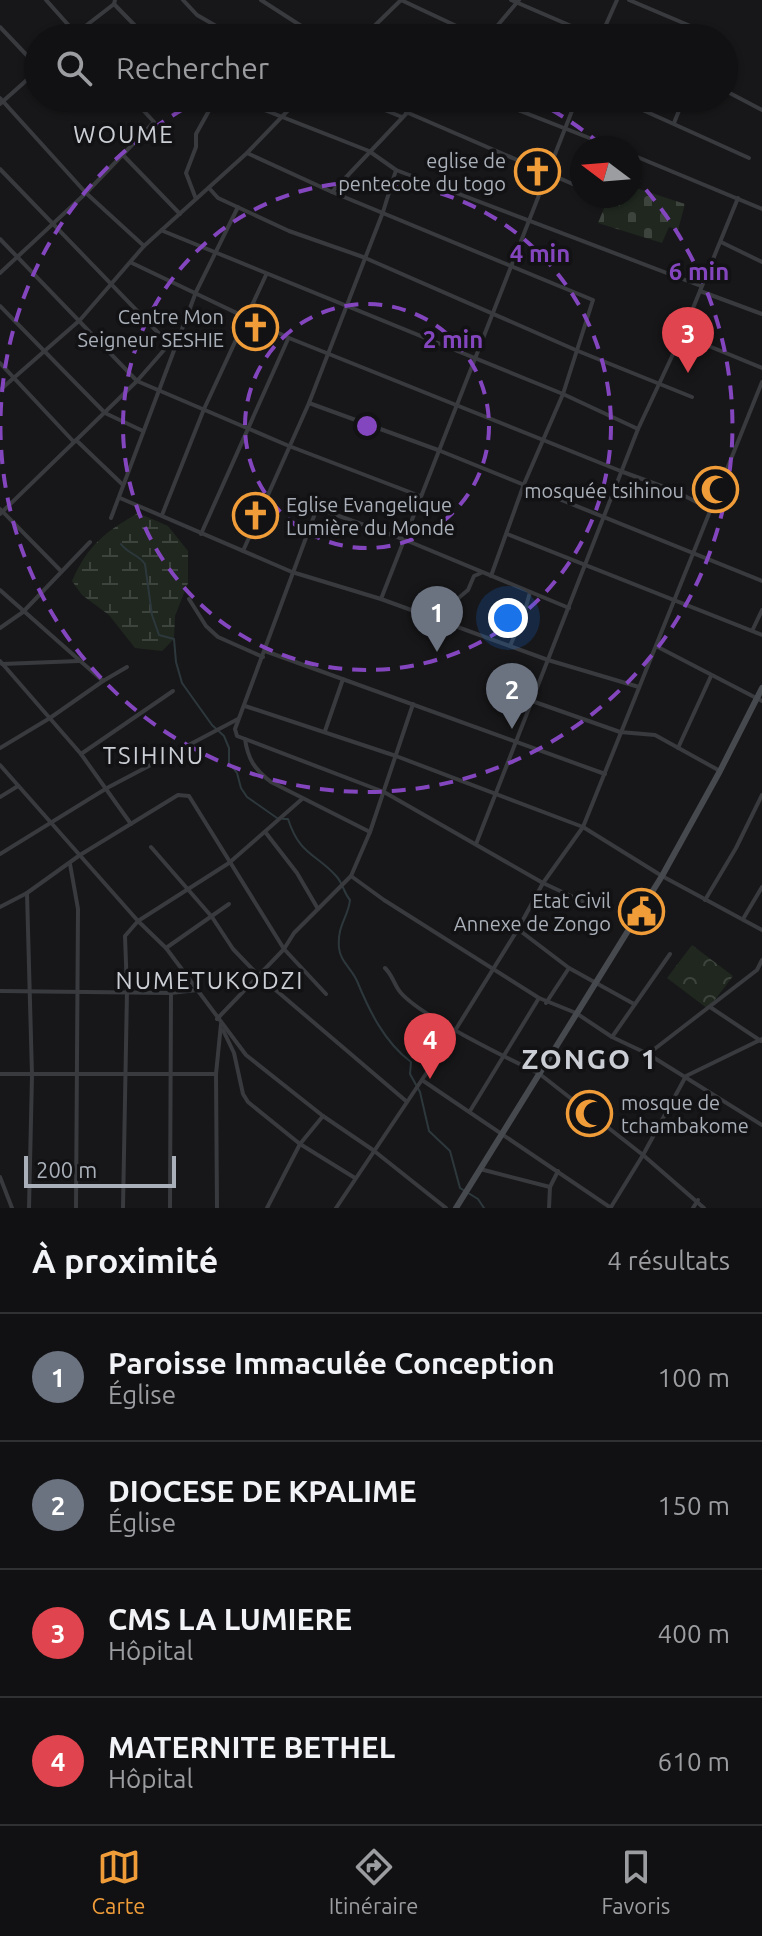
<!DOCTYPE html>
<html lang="fr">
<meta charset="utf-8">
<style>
:root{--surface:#111113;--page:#1a1a1c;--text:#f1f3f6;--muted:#9c9da0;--line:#303133;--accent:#ef9c39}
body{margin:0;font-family:Ubuntu,sans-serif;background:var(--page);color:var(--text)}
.compass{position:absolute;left:570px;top:136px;width:72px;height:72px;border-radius:50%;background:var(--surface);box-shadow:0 2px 6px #0004;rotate:286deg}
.scale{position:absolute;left:24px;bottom:20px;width:152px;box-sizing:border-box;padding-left:8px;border:4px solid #aab0b9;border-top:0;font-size:22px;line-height:28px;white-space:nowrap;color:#aab0b9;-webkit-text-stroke:6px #121214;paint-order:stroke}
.you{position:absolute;left:508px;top:618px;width:28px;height:28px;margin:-20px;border:6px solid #fff;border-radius:50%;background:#1a73e8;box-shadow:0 0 0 12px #1a73e833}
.badge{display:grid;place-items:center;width:52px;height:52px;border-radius:50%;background:var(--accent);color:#fff;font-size:26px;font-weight:700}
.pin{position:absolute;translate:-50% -66px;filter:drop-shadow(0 2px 4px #0008)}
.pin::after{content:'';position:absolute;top:42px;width:28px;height:24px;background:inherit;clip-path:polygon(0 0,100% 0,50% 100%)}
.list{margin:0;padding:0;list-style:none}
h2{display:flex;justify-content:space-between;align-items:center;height:104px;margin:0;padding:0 32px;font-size:34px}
h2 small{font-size:26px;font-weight:400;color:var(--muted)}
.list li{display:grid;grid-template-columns:52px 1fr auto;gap:24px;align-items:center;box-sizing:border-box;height:128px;padding:0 32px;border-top:2px solid var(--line)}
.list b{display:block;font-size:30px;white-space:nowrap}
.list p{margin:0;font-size:26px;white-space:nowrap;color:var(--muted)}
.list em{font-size:26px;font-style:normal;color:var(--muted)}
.icon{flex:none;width:44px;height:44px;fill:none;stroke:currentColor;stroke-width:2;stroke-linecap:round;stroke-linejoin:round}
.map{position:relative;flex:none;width:762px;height:1208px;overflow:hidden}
.search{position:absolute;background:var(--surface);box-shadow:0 2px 6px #0004;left:24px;right:24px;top:24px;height:88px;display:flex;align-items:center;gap:20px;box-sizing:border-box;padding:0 28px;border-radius:44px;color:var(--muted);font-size:30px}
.sheet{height:616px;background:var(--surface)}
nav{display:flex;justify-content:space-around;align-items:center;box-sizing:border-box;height:112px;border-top:2px solid var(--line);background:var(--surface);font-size:22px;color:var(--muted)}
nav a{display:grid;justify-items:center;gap:4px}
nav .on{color:var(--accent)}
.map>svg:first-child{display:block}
.wetland{fill:url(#wetland-marsh)}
.cemetery{fill:url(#cemetery-stones)}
.park{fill:url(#park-crowns)}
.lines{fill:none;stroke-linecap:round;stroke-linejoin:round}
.stream{stroke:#2d383d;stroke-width:2}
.street{stroke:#383a3e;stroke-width:4}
.secondary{stroke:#46494e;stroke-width:6}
.ring{fill:none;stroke:#8446be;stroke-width:4;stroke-dasharray:14 10}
.labels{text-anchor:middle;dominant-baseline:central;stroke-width:7;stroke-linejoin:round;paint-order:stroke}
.poi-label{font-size:20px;fill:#aab0b9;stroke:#121214;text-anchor:end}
.quarter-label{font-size:24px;letter-spacing:2px;fill:#cbcfd5;stroke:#121214}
.district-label{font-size:28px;font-weight:bold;letter-spacing:2px;fill:#cbcfd5;stroke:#121214}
.centre{fill:#8446be;stroke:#121214;stroke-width:4}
.ring-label{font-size:24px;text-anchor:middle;font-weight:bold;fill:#8446be;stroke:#121214;stroke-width:7;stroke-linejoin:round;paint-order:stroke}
</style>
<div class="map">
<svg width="762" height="1208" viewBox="0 0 762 1208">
<defs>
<pattern id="wetland-marsh" width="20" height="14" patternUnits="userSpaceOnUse" patternTransform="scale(2)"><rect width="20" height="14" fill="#1f271f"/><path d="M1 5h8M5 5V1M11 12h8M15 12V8" fill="none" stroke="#3d443d"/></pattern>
<pattern id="cemetery-stones" width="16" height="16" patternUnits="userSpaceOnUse" patternTransform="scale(2)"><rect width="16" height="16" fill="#1f271f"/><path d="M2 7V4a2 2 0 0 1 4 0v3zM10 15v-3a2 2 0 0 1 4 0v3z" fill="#3d443d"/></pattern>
<pattern id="park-crowns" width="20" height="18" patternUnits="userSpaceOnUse" patternTransform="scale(2)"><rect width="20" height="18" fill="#1f271f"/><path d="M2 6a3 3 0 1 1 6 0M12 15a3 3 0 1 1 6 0" fill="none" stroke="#3d443d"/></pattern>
</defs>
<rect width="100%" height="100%" fill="#171719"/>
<path class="wetland" d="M138,513L168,526L188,551V583L175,616L174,639L162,651L135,648L109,615L82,595L72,581C88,545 105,532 138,513Z"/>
<polygon class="cemetery" points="630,186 685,204 678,230 669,227 662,243 598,223 609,196 630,196"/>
<polygon class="park" points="692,945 733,976 708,1009 667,978"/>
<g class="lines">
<g class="stream">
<path d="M121,544C128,554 138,554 145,564L152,615L159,635L174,639L176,662L182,683L212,725L224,736L229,748V763L237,773L241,788L247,797L277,818"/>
<path d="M283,819H288C300,856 316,853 337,877C343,884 344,893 350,900C348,918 337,925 339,948C340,961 352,969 357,981C369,1010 384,1042 411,1062L410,1074L420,1092L429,1131L450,1151L460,1188L478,1199L484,1208"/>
</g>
<g class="street">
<polyline points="46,0 80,38"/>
<polyline points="183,0 197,15 237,38"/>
<polyline points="261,0 306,29 331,38"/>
<polyline points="401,0 482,38"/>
<polyline points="511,0 599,38"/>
<polyline points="629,0 714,36"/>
<polyline points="114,4 147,38"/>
<polyline points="0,27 38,67"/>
<polyline points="70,38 114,4 115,0"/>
<polyline points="362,38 401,0"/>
<polyline points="487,38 519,0"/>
<polyline points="600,38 617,0"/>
<polyline points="724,90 762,110"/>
<polyline points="0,98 86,193 144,246"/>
<polyline points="234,98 369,151 396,170 383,212 309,403 243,551"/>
<polyline points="355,98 402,117"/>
<polyline points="487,98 615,148"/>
<polyline points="616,98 749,158"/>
<polyline points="0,104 38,70"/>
<polyline points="406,112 582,188"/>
<polyline points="674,123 684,98"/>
<polyline points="247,153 300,98"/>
<polyline points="630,154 762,209"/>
<polyline points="123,155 180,214"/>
<polyline points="0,169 170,345"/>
<polyline points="396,170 701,286"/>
<polyline points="209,188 218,198 289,231 363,257 578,351 692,397"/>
<polyline points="332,192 593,300 563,394 524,484 491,576"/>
<polyline points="599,196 607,200"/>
<polyline points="196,199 186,173 196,147 196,134 216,98"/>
<polyline points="163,231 563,394 638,429"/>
<polyline points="0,239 137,381 289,446 420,496"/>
<polyline points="721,242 762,262"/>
<polyline points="132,263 289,338 623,472 675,491 712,510"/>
<polyline points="0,273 86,193 154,122 132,98"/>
<polyline points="700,291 762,314"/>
<polyline points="0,306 105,413 143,431"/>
<polyline points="682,335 762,368"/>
<polyline points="0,363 73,441"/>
<polyline points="0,390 80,320 144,246 247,153 332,192 421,98"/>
<polyline points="309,403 438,450 762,581"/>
<polyline points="76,440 122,484"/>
<polyline points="120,498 292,572 381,599 577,98"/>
<polyline points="0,509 60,570"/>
<polyline points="0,514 137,381 178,334"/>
<polyline points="162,515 204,409 266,275"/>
<polyline points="111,518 196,292 238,207"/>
<polyline points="201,534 288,339"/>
<polyline points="507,534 762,635"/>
<polyline points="0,590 103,681 50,718 0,748"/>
<polyline points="189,599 206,626 218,637 263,657"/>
<polyline points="381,599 548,660 639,687"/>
<polyline points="442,622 455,601 468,590 474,576 481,573"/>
<polyline points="0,628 23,612 90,542"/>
<polyline points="753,629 762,610"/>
<polyline points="510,646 524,614 530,592"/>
<polyline points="656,646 762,701"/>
<polyline points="265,651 605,774"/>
<polyline points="0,661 81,754 131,824"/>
<polyline points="2,664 79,661"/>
<polyline points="103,681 127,667"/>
<polyline points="532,701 620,732 655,735 720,771"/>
<polyline points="413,704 370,832 351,876 384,900 539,998 576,1013 612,1037 648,1054 762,1125"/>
<polyline points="245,706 396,756 583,827 662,876 762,930"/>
<polyline points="325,731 343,679"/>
<polyline points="245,739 384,792 543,883 586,903"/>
<polyline points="678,748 711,676"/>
<polyline points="81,754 173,691"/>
<polyline points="0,765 138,921 166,948 246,1055 323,1116 373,1150 446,1208"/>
<polyline points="0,797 18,786"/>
<path d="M370,832L271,782C254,769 248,759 245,739L237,736L235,729L317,508L403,539L569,608"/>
<polyline points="266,833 297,873 318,909"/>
<polyline points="476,844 638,429 682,335 738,198"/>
<polyline points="151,847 212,917 233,949 258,975 406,1101"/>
<polyline points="0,854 107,788 238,719"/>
<polyline points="70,864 78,909 76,1208"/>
<polyline points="27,893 32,1075 29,1208"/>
<polyline points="705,900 736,848 762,795"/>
<polyline points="0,907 27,893 80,855 178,795 189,796 284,949 326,994"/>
<polyline points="743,919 762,887"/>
<polyline points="519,930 569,968 634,1004"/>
<polyline points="166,948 229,904"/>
<path d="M385,968C392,975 393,981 398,989C412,1012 511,1060 538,1073"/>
<polyline points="0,991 171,993 197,990"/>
<polyline points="546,1003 569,968"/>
<polyline points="710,1007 761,1041"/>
<polyline points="217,1019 284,949 294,933 351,876"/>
<polyline points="223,1030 234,1053 243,1094 248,1102 300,1144 355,1178"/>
<polyline points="612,1037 670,954"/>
<polyline points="648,1054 757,970 762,960"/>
<polyline points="0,1074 216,1074"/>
<polyline points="541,1075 643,1155 704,1208"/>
<polyline points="422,1080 611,1208"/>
<polyline points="470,1111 539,998"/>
<polyline points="480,1169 550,1187"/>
<polyline points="0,1177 12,1208"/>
<polyline points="611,1207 643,1155 686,1076 762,1039"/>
<polyline points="123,1208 127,991 125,936 138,921 229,863 302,799"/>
<polyline points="170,1208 171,993"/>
<polyline points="217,1208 216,1074 221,1024"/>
<polyline points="267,1208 300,1144 323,1116"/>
<polyline points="336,1208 456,1029 518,929 543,883 583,827 762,382"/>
<polyline points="549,1208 550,1187 558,1171"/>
<polyline points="693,1208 698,1200"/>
</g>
<polyline class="secondary" points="456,1208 662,876 720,771 762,688"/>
</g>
<g class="ring">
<circle cx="367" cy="426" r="122"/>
<circle cx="367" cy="426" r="244"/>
<path d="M530 98A366 366 0 0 1 605 148M630 172A366 366 0 1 1 204 98"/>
</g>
<defs>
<symbol id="church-ring" viewBox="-11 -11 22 22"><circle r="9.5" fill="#121214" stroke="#ef9c39" stroke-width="1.5"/><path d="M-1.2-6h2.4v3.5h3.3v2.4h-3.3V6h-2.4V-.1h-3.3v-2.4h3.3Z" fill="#ef9c39"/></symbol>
<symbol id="mosque-ring" viewBox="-11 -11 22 22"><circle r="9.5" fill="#121214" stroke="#ef9c39" stroke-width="1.5"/><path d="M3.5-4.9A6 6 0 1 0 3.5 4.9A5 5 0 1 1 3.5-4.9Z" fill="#ef9c39"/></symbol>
<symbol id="civic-ring" viewBox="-11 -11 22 22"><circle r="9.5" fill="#121214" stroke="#ef9c39" stroke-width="1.5"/><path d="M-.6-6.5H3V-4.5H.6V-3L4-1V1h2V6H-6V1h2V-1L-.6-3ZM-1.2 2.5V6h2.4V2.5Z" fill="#ef9c39"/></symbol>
</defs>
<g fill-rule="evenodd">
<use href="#church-ring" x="512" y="146" width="51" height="51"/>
<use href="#church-ring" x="230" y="302" width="51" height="51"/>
<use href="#mosque-ring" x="690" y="464" width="51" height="51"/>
<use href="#church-ring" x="230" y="490" width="51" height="51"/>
<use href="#civic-ring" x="616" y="886" width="51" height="51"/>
<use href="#mosque-ring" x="564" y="1088" width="51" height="51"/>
</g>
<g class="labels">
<g class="poi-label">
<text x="506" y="160">eglise de<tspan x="506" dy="23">pentecote du togo</tspan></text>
<text x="224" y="316">Centre Mon<tspan x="224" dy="23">Seigneur SESHIE</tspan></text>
<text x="684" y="490">mosquée tsihinou</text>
<text x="286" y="504" text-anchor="start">Eglise Evangelique<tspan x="286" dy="23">Lumière du Monde</tspan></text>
<text x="611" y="900">Etat Civil<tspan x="611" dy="23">Annexe de Zongo</tspan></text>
<text x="621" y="1102" text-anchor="start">mosque de<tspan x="621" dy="23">tchambakome</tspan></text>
</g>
<g class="quarter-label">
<text x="124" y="134">WOUME</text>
<text x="154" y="755">TSIHINU</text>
<text x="210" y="980">NUMETUKODZI</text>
</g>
<g class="district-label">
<text x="590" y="1058">ZONGO 1</text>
</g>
</g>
<circle cx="367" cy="426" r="12" class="centre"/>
<g class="ring-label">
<text x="540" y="262">4 min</text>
<text x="699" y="280">6 min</text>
<text x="453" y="348">2 min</text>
</g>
</svg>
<svg class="compass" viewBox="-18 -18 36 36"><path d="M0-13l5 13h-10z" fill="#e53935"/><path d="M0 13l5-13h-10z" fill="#9c9da0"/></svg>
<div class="scale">200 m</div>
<div class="you"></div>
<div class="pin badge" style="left:437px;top:652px;background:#6b7280">1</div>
<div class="pin badge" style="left:512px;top:729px;background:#6b7280">2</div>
<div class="pin badge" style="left:688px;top:373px;background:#e0444e">3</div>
<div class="pin badge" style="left:430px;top:1079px;background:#e0444e">4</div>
<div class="search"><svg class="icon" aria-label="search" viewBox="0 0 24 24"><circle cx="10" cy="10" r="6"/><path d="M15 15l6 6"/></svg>Rechercher</div>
</div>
<section class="sheet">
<h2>À proximité<small>4 résultats</small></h2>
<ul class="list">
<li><span class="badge" style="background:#6b7280">1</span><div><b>Paroisse Immaculée Conception</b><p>Église</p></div><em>100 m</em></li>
<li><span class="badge" style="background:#6b7280">2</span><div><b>DIOCESE DE KPALIME</b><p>Église</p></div><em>150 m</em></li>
<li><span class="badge" style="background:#e0444e">3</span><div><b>CMS LA LUMIERE</b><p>Hôpital</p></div><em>400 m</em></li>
<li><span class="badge" style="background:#e0444e">4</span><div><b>MATERNITE BETHEL</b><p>Hôpital</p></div><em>610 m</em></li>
</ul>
</section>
<nav>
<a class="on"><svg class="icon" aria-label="map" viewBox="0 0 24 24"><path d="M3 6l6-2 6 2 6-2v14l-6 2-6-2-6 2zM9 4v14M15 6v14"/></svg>Carte</a>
<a><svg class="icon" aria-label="directions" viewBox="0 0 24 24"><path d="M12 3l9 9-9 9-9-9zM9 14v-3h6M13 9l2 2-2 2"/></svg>Itinéraire</a>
<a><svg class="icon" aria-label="saved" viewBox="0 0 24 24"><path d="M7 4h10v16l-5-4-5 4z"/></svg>Favoris</a>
</nav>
